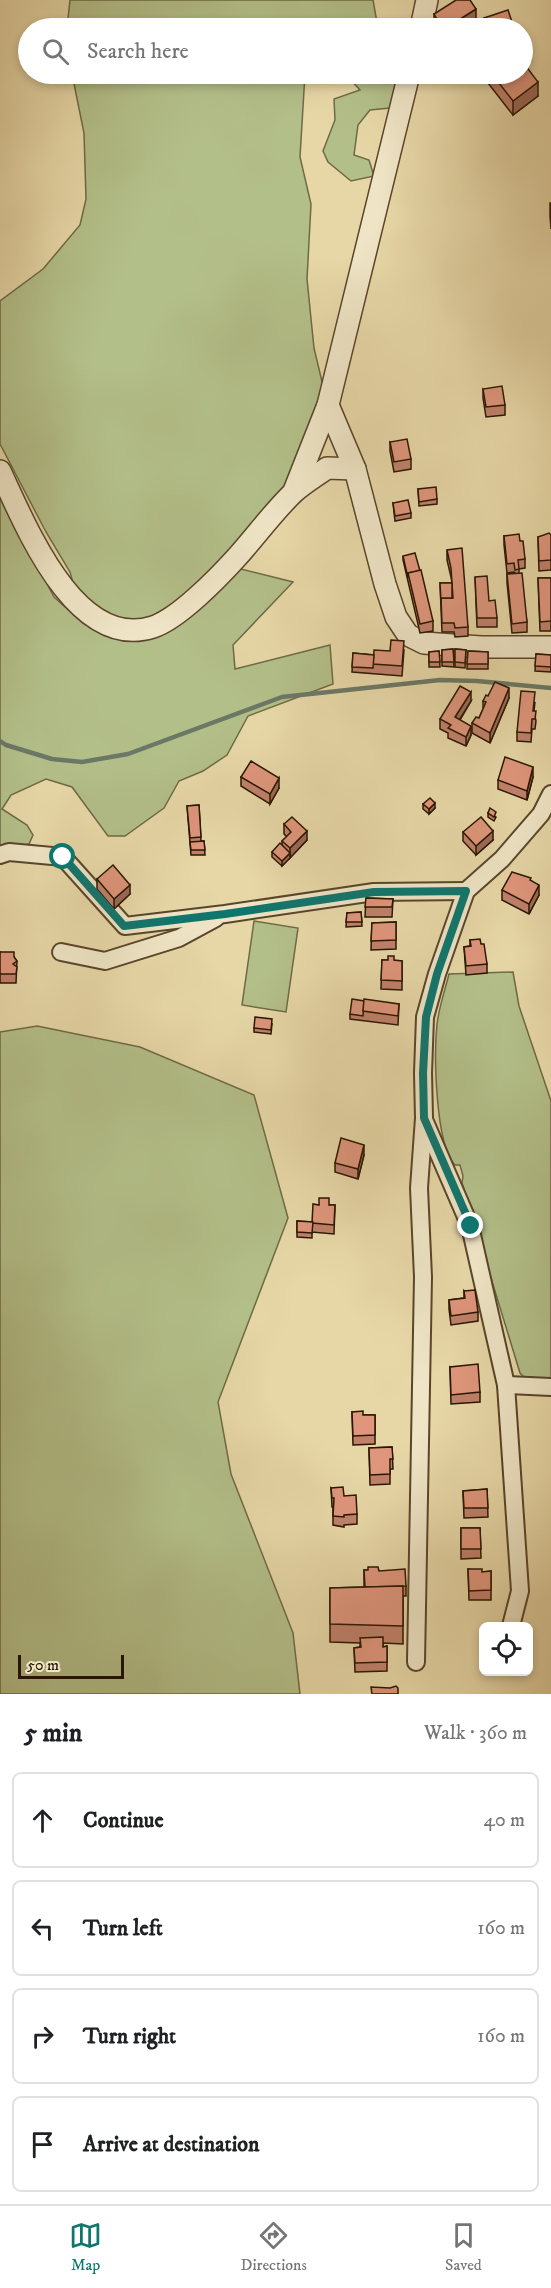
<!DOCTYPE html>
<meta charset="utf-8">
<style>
:root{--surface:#fff;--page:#f6f6f6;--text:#202124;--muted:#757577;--line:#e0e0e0;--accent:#0f766e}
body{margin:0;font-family:"IM FELL DW Pica",serif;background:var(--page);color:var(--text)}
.controls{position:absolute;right:18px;bottom:18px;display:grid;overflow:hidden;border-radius:9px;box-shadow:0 3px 9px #0003}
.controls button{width:54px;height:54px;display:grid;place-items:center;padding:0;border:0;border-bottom:2px solid var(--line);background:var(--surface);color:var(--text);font:30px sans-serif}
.scale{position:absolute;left:18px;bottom:15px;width:106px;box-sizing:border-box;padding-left:6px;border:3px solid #2a1601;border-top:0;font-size:16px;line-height:21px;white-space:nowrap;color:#2a1601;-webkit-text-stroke:4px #efe5c6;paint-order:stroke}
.stop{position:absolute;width:18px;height:18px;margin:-14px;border:4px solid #0f766e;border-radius:50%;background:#fff}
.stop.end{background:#0f766e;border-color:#fff;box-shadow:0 2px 6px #0008}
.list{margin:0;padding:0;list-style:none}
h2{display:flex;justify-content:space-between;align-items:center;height:78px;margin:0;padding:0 24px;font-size:26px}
h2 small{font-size:20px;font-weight:400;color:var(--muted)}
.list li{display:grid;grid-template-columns:39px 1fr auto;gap:18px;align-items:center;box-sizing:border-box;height:96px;margin:0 12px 12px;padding:0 12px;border:2px solid var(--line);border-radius:9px}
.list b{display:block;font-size:22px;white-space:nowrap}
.list em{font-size:20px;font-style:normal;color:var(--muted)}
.icon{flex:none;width:33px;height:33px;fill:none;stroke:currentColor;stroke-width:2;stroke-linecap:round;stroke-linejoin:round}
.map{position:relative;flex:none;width:551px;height:1694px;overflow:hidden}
.search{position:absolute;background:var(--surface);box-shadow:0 3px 9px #0003;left:18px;right:18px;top:18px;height:66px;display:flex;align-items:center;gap:15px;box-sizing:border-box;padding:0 21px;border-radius:33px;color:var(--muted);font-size:22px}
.sheet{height:510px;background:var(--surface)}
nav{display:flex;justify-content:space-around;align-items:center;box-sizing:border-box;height:84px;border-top:2px solid var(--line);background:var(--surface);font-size:16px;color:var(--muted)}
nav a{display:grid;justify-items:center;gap:3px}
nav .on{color:var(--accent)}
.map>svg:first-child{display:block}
.green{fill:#b3bf89;stroke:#6e6a45;stroke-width:1.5}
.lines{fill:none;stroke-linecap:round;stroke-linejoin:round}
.stream{stroke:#6b7866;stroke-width:4.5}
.minor-casing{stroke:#59462a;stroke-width:20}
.tertiary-casing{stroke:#59462a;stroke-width:24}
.minor{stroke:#efe5c6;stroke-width:16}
.tertiary{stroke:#efe5c6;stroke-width:21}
.wall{fill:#c0816b;stroke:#2a1601;stroke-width:1.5}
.shaded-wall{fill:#9c6957;stroke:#2a1601;stroke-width:1.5}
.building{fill:#df967c;stroke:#2a1601;stroke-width:1.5}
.route{stroke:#0f766e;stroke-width:8}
</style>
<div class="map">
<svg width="551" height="1694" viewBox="0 0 551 1694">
<rect width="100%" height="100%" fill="#e7d7a7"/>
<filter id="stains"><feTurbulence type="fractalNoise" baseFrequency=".00333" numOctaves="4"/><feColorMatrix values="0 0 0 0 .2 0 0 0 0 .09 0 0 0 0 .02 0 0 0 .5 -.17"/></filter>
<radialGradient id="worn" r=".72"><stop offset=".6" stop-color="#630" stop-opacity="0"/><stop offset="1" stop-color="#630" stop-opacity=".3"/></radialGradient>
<g class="green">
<polygon points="70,0 373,0 378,28 313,28 312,25 308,28 67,28"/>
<polygon points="72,74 305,74 300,157 311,204 307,279 314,348 324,390 289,487 186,596 145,620 122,618 101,612 77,597 70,572 46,532 0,444 0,301 43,269 80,225 86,199 84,133"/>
<polygon points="328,74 401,74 390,108 370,110 358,125 354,155 369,160 374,176 351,181 328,162 323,151 335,120 334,99 360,90 349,78 335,79"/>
<polygon points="0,494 54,597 83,623 116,637 196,610 241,569 293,582 233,645 235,669 330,645 333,684 248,716 227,755 203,771 179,781 164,808 125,836 108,836 72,787 46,779 11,795 2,809 27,825 33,835 29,844 0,852"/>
<polygon points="254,921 298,928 286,1012 242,1005"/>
<path d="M513,972L519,1006L551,1101V1379L524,1377L520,1373L462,1183L463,1176L460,1165H455C435,1145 434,1053 437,1024C439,1007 445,990 449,974Z"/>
<polygon points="37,1026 140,1047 254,1095 288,1218 218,1402 231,1474 293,1633 300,1694 0,1694 0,1032"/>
</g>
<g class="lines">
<polyline class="stream" points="0,741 6,745 52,759 82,762 128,754 282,697 440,680 477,681 551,688"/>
<defs>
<g id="minor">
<polyline points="0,855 9,852 63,857 125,926 225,914 374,892 466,891"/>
<polyline points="61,952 105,961 179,938 216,918"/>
<polyline points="425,1122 470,1226 506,1385 520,1591 511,1626"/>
<polyline points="506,1385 551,1387"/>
<polyline points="416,1662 423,1277 419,1188 424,1118 423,1073 425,1017 437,974 466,891 502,859 541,814 551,794"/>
</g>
<g id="tertiary">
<polyline points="421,28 427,0"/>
<polyline points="328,405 355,469 385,584 396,617 408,635 424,643 481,647 551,647"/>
<path d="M0,471C25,524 75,652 153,627C178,619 218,578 237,557C256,536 273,512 294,492C304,483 316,476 327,468L355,469"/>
<polyline points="294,491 328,405 409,74"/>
</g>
</defs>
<use href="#minor" class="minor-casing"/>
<use href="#tertiary" class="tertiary-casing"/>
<use href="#minor" class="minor"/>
<use href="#tertiary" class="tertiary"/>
</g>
<g class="wall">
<polygon points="434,14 476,23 467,28 434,28"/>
<polygon points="484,18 514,28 484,28"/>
<polygon points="488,74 522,74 538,96 513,115 488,83"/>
<polygon points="550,203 551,203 551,229 550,216"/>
<polygon points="483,389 505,405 505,415 486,417 483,398"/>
<polygon points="390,442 411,459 411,469 394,472 390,451"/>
<polygon points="418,489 437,499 437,504 419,506"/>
<polygon points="393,503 411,513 411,518 395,521"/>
<polygon points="551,535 551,570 539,571 538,537"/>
<polygon points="504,536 520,541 525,559 525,568 519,569 519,573 527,622 527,632 512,633 507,583 507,574 515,573 514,572 507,573 504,545"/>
<polygon points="447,550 468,627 468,636 455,637 454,632 442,632 440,583 452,583 451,577 447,560"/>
<polygon points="403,556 433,621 433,631 420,633 403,560"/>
<polygon points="475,577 497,618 497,627 477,627"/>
<polygon points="538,578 551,578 551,631 540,631"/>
<polygon points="453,649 454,667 442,666 442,650"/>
<polygon points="455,649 466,650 465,668 455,667"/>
<polygon points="404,650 402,676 352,672 353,653 374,655 390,651"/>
<polygon points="439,651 440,667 429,667 429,652"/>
<polygon points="468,651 488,652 488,669 467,669"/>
<polygon points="536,654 551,655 551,672 535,671"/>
<polygon points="488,696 509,698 490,743 472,733 472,723 479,718 483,709 483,701"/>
<polygon points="471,701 460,720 471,735 466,746 448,738 448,733 440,729 440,719"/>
<polygon points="535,702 534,711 536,721 535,729 532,729 531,742 517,741 517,732"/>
<polygon points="241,777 279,788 270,804 241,786"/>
<polygon points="533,777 527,800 498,789 498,780"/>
<polygon points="423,804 435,808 429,814 423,809"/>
<polygon points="199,805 201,841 204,841 205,855 191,855 187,806"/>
<polygon points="488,813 496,817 494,821 488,817"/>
<polygon points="284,824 307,840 282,866 272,857 272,852 282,846 282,841 287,837 284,834"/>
<polygon points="463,832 493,840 476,855 463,841"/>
<polygon points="97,879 130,894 114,909 97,889"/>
<polygon points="531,881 539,895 529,914 502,900 502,890"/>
<polygon points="366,898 393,899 392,917 365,917"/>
<polygon points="361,912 362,926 346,927 347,913"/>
<polygon points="396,922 396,949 371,950 372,923"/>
<polygon points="470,940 481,944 487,964 487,973 466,975 464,947 470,946"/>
<polygon points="0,952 14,957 17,961 16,983 0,983"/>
<polygon points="382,960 402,961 402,990 381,989"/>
<polygon points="399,1004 398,1025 350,1019 350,1014"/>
<polygon points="272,1024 271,1034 254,1032 254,1028"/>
<polygon points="364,1155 358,1179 335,1172 335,1163"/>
<polygon points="329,1205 335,1205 334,1234 312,1232 312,1238 297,1237 297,1221 312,1222"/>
<polygon points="464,1291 478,1312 478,1321 451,1325 449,1309 449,1300 464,1298"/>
<polygon points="450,1367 480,1392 480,1402 451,1404"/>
<polygon points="352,1412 363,1415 375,1415 375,1444 353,1445"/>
<polygon points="392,1447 393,1469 390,1469 390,1484 370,1485 369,1448"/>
<polygon points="331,1488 357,1514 357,1524 344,1525 344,1527 333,1525 333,1507 332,1507"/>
<polygon points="487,1489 488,1517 464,1518 463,1491"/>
<polygon points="461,1528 480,1528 481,1558 461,1559"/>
<polygon points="468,1569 482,1572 491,1571 491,1600 469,1600"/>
<polygon points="364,1570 379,1571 406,1586 406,1596 403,1596 403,1644 383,1643 383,1647 387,1646 387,1671 355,1672 354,1648 360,1647 360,1643 330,1642 330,1588 364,1587"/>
</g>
<g class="shaded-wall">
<polygon points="476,9 476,23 467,28 457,28 457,21"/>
<polygon points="538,82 538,96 513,115 513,101"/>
<polygon points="509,688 509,698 490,743 490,733"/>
<polygon points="471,692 471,701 455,727 455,717"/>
<polygon points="471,726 471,735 466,746 466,737"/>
<polygon points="533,767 533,777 527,800 527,791"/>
<polygon points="279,778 279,788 270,804 270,794"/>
<polygon points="435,803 435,808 429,814 429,809"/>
<polygon points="307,831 307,840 290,858 290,848"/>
<polygon points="493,831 493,840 476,855 476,846"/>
<polygon points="290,853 290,858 282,866 282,861"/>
<polygon points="130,885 130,894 114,909 114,899"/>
<polygon points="539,885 539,895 529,914 529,904"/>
<polygon points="364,1145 364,1155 358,1179 358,1169"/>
</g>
<g class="building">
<polygon points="456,0 470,0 476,9 457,21 461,28 442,28 434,14"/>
<polygon points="508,10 514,28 488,28 484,18"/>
<polygon points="522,61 538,82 513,101 492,74 522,74"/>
<polygon points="502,386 505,405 486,407 483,389"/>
<polygon points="407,439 411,459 394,462 390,442"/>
<polygon points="436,487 437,499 419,502 418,489"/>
<polygon points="408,500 411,513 395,516 393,503"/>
<polygon points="549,533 551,535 551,560 539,561 538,537"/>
<polygon points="519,534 520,541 523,541 525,559 518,560 519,569 515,570 514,563 507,564 504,536"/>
<polygon points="462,548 468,627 455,628 454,623 442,623 441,598 453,598 451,568 447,550"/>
<polygon points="415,553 420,571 408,573 408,578 403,556"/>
<polygon points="421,570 433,621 420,624 408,573"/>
<polygon points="522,573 527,622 512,624 507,574"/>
<polygon points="487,576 489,601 495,600 497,618 477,618 475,577"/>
<polygon points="538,578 551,578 551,621 540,622"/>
<polygon points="440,583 452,583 452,598 441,598 441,602"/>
<polygon points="391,640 404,641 402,666 373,664 374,650 390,651"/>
<polygon points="453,649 454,662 442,662 442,650"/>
<polygon points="455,649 466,650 465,663 455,662"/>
<polygon points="439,651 440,662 429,662 429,652"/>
<polygon points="468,651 488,652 488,664 467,664"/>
<polygon points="353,653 374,655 373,668 352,667"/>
<polygon points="536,654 551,655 551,667 535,666"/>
<polygon points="495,682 509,688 490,733 472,723 476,717 479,718 486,702 483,701 486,695 488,696"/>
<polygon points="460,686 471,692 455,717 471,726 466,737 448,728 451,725 440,719"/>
<polygon points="521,691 535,692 533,711 536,711 535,719 532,719 531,733 517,732"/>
<polygon points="505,757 533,767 527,791 498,780"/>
<polygon points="251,761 279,778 270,794 241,777"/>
<polygon points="430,798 435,803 429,809 423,804"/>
<polygon points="199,805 201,837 190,838 187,806"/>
<polygon points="490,808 496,812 494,817 488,813"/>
<polygon points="292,817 307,831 290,848 282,841 291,832 284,824"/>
<polygon points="481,817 493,831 476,846 463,832"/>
<polygon points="204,841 205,850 191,850 190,842"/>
<polygon points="280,843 290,853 282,861 272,852"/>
<polygon points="113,865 130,885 114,899 97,879"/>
<polygon points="512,872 531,878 530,880 539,885 529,904 502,890"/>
<polygon points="366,898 393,899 392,907 365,907"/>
<polygon points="361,912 362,922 346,922 347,913"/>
<polygon points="396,922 396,940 371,941 372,923"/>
<polygon points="480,939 481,944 484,944 487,964 466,966 464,947 471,946 470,940"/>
<polygon points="0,952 14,952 14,957 17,961 13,964 17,967 16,974 0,974"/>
<polygon points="388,956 394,956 394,960 402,961 402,981 381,980 382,960 388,960"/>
<polygon points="352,999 364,1001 363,1016 350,1014"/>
<polygon points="364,999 399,1004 398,1016 363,1011"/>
<polygon points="255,1017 272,1019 271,1030 254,1028"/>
<polygon points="341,1138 364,1145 358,1169 335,1163"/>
<polygon points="319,1198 329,1198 329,1205 335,1205 334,1225 312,1223 313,1204 319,1205"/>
<polygon points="297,1221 313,1222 312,1233 297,1232"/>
<polygon points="475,1290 478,1312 451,1316 449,1300 465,1298 464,1291"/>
<polygon points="478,1364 480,1392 451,1395 450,1367"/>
<polygon points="363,1411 363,1415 375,1415 375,1435 353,1436 352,1412"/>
<polygon points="392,1447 393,1459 390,1459 390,1474 370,1475 369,1448"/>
<polygon points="343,1487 344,1496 356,1495 357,1514 344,1515 344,1517 333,1516 334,1498 332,1498 331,1488"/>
<polygon points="487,1489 488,1508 464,1508 463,1491"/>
<polygon points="461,1528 480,1528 481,1549 461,1549"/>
<polygon points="368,1567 378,1567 379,1571 405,1569 406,1586 365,1587 364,1570 368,1570"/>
<polygon points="468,1569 482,1569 482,1572 491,1571 491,1590 469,1591"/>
<polygon points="403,1586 403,1626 330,1624 330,1588"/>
<polygon points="383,1637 383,1647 387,1646 387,1662 355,1663 354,1648 361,1647 360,1638"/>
<polygon points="396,1686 398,1688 398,1694 372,1694 371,1687 390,1688"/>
</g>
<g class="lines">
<polyline class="route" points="63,857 124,926 225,914 374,892 466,891 437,974 426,1017 423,1073 424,1118 471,1226"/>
</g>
<rect width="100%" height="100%" filter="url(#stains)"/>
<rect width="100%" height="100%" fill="url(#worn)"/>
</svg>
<div class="controls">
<button><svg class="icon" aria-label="locate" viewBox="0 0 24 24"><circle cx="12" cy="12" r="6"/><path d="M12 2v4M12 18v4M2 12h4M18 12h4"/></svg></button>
</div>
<div class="scale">50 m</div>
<div class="stop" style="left:63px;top:857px"></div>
<div class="stop end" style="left:471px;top:1226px"></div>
<div class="search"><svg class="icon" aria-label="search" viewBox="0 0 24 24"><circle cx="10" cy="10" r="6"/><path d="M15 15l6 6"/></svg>Search here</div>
</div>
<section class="sheet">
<h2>5 min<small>Walk · 360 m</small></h2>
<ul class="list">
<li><svg class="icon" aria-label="ahead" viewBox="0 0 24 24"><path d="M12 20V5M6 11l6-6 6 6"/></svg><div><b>Continue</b></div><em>40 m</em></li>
<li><svg class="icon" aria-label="left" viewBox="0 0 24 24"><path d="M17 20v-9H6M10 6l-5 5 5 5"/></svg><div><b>Turn left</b></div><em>160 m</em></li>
<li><svg class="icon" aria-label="right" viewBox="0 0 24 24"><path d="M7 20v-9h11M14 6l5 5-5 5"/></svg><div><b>Turn right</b></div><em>160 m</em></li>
<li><svg class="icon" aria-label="arrive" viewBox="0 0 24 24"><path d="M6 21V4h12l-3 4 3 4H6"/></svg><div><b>Arrive at destination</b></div></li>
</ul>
</section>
<nav>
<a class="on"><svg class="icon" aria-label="map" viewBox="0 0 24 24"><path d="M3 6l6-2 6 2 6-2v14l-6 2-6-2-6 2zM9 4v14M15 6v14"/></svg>Map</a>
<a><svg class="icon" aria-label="directions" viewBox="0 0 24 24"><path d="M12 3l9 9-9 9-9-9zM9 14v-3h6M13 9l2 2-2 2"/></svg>Directions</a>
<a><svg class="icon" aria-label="saved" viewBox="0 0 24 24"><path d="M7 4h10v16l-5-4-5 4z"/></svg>Saved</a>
</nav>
